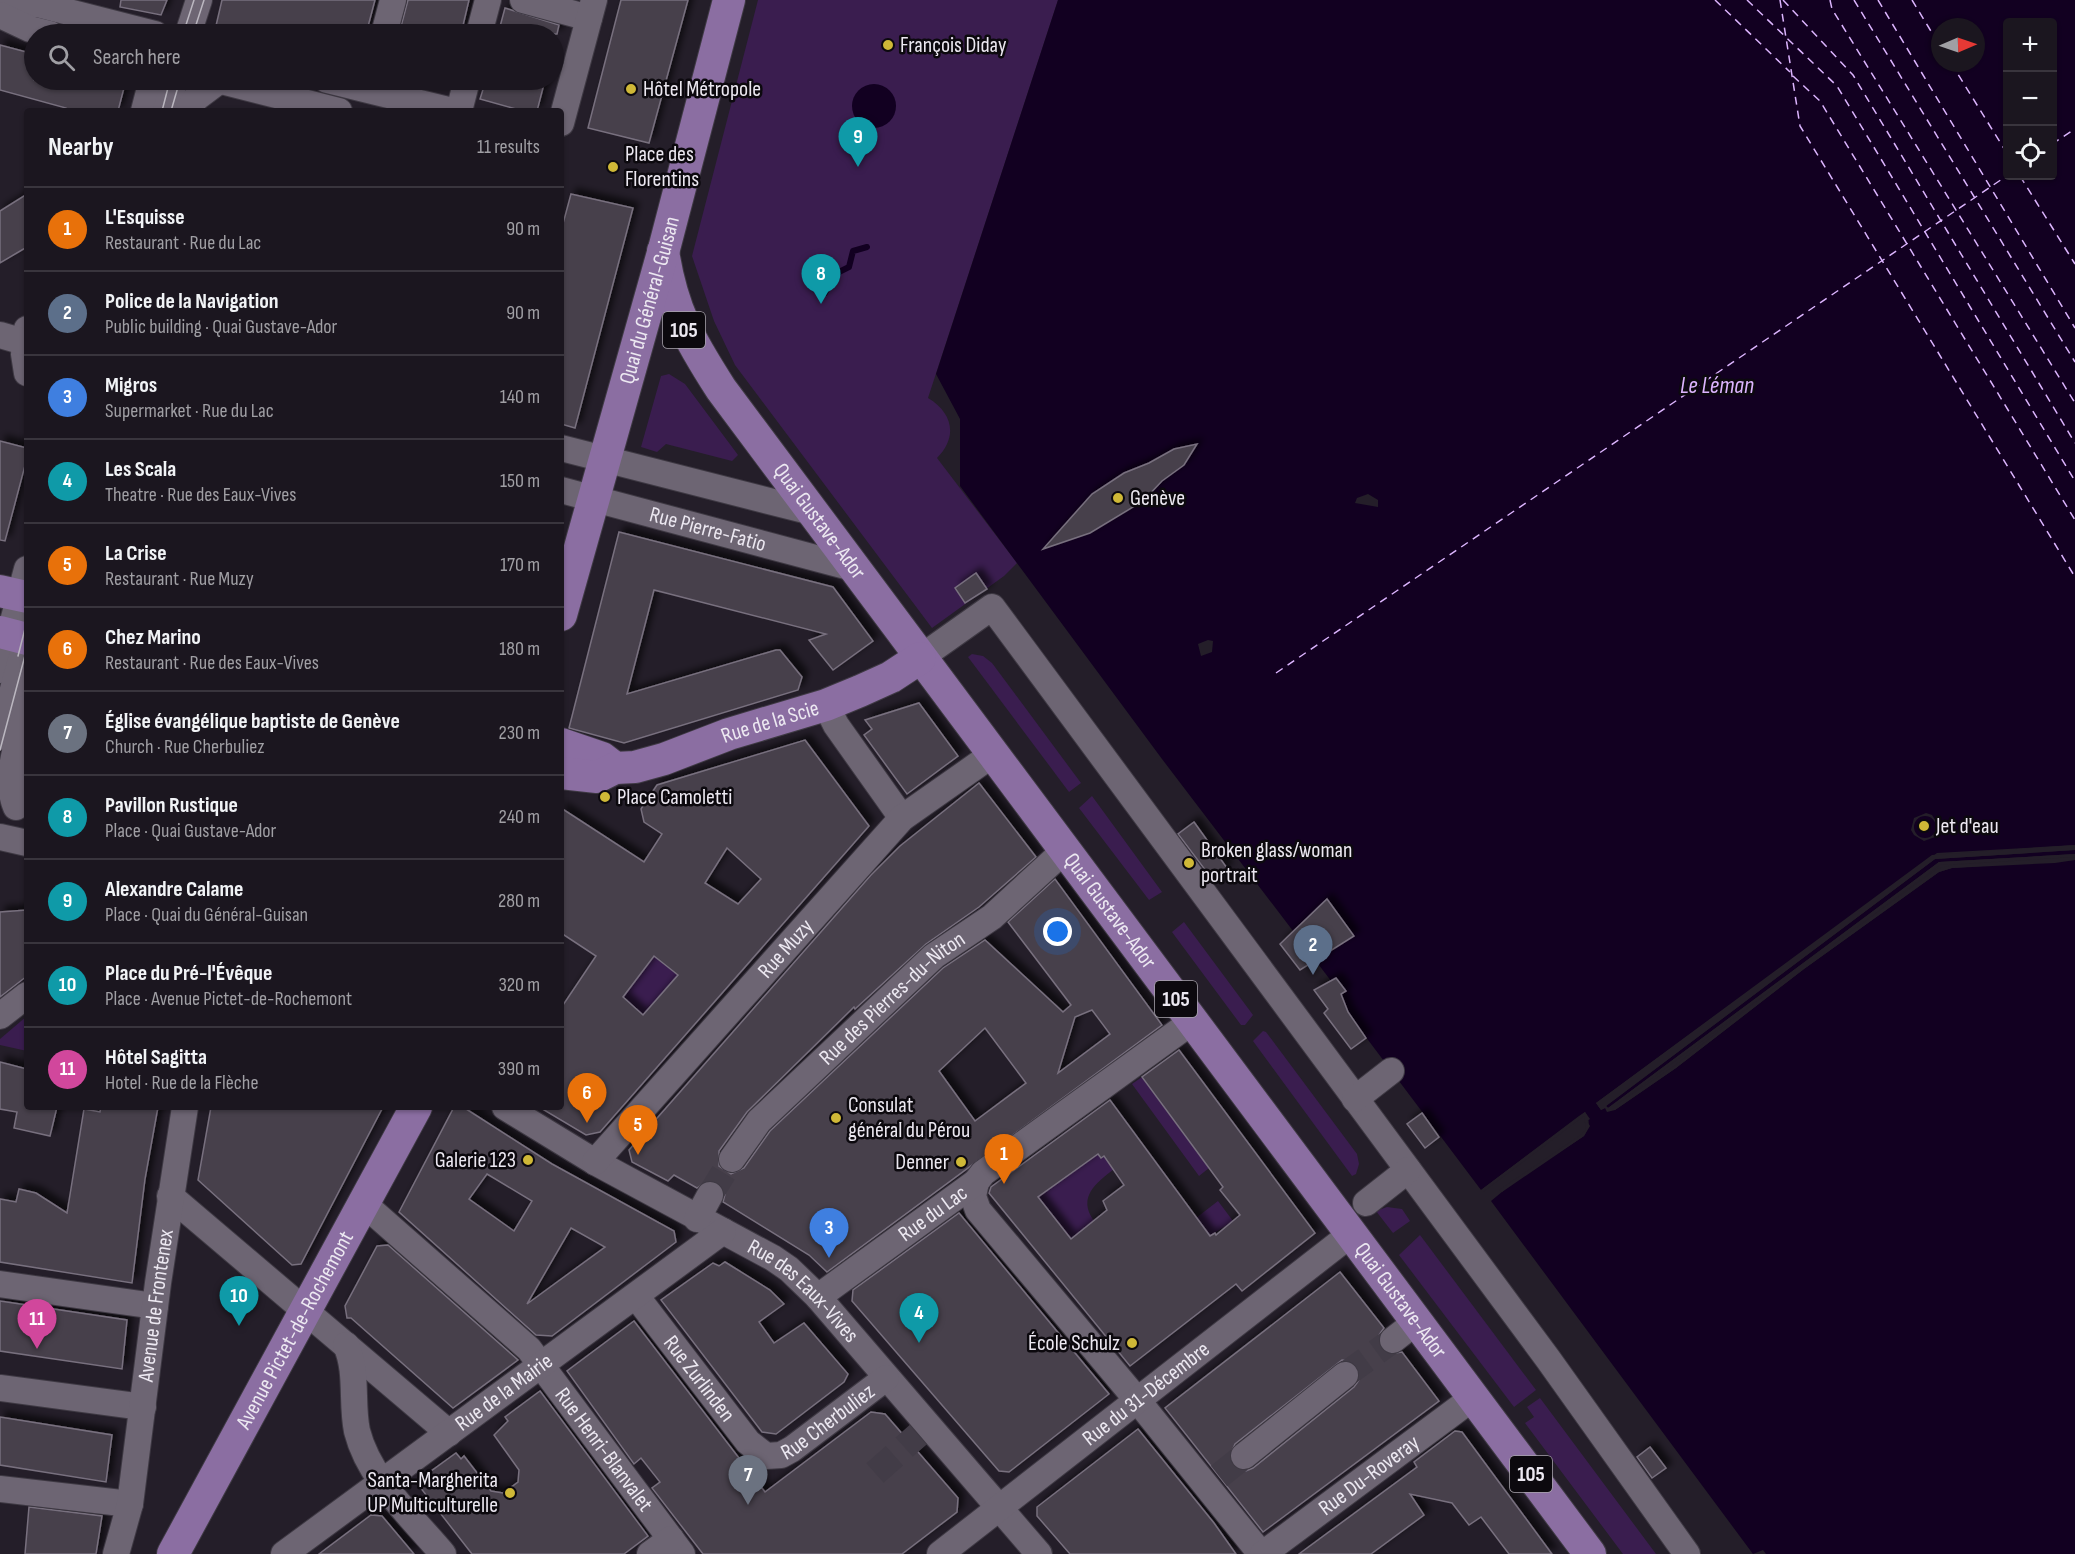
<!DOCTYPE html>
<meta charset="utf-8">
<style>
:root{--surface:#1b161f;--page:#28232c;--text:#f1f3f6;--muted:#a09fa4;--line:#39353d;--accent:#cfb837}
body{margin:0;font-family:"Sofia Sans Condensed",sans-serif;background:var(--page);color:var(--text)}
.controls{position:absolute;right:18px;top:18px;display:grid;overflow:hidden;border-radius:6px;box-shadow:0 2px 4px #0004}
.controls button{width:54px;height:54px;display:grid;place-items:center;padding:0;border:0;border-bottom:2px solid var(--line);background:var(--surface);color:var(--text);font:30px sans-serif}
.compass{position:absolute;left:1931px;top:18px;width:54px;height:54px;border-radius:50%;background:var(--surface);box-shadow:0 2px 4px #0004;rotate:88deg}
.you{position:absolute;left:1058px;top:932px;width:21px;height:21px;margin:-15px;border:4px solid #fff;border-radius:50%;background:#1a73e8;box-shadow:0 0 0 9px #1a73e833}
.badge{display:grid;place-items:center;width:39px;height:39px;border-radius:50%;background:var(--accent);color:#fff;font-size:20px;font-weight:700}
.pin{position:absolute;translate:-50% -50px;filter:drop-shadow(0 2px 3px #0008)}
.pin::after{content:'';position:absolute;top:32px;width:21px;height:18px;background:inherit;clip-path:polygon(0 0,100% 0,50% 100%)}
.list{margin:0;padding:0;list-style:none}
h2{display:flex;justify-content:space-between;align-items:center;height:78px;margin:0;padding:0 24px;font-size:26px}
h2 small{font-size:20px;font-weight:400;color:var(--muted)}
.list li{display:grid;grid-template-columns:39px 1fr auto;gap:18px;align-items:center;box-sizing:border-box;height:84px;padding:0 24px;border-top:2px solid var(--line)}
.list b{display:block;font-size:22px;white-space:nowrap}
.list p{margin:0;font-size:20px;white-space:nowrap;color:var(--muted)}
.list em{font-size:20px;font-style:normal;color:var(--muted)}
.icon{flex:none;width:33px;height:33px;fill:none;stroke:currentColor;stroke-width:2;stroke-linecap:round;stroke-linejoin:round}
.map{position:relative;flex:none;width:2075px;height:1554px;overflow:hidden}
.search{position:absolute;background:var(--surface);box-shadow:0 2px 4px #0004;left:24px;top:24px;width:540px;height:66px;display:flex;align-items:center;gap:15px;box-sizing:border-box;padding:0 21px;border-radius:33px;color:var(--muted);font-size:22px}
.panel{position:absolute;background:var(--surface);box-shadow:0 2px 4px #0004;left:24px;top:108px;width:540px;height:1002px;border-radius:6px}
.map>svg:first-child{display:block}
.green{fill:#3a1d4f}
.water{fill:#120021;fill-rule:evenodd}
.pier{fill:#241e29;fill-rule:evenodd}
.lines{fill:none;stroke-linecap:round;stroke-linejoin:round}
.stream{stroke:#120021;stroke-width:6}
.ferry{stroke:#dcb4fe;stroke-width:1.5;stroke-dasharray:8 6;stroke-linecap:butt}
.building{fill:#463f4c;stroke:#78707e;stroke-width:1.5;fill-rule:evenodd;filter:url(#shadow)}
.minor-tunnel{stroke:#423c47;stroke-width:26;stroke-dasharray:26 13;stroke-linecap:butt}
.minor-casing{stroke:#3e3943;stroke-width:28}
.major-casing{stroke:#3e3943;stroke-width:34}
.minor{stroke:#6d6573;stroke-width:26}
.major{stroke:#8b6ea2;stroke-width:32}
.tram{stroke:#bbb7c0;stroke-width:1.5}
.poi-dot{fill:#cfb837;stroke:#0c090e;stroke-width:2}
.labels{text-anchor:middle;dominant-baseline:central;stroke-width:5;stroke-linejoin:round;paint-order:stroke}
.shield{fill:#0c090e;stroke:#a9a5ad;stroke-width:1.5}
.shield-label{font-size:21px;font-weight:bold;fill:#ece8f1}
.poi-label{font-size:22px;fill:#ece8f1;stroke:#0c090e;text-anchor:start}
.street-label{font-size:22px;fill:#ece8f1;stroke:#0c090e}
.water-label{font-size:24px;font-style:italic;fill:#dcb4fe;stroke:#0c090e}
</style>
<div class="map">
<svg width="2075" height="1554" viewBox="0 0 2075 1554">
<defs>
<filter id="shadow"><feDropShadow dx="5.5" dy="-5.5" stdDeviation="3" flood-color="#0009"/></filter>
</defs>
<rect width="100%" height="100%" fill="#241e29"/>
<g class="green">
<path d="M758,0H1058L928,398C953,413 958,437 937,458L1017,563L1004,576L932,628L735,365L714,321L692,256Z"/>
<polygon points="669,374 685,384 738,455 732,461 666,444 657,452 641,447 661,376"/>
<polygon points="972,654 983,656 992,663 1081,783 1069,792 968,657"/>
<polygon points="1092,796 1162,892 1149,900 1079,808"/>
<polygon points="1184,922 1253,1015 1245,1025 1241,1025 1172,932"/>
<polygon points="668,954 684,968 637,1023 624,1012 631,1004 623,996 654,956 662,962"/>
<polygon points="27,1016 27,1051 0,1045 0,1039"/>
<polygon points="1263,1031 1266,1032 1357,1154 1359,1164 1356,1174 1352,1176 1253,1041"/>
<polygon points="1142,1077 1209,1168 1199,1176 1132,1084"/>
<path d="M1098,1154L1101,1158L1104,1156L1114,1169C1096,1183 1077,1197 1094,1221L1071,1239L1038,1197Z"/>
<polygon points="1218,1201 1233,1221 1210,1236 1196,1218"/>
<polygon points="1387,1207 1402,1209 1410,1221 1393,1233 1376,1211"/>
<polygon points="1420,1235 1536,1390 1514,1407 1399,1255"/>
<polygon points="1540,1398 1656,1554 1623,1554 1525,1423 1534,1417 1527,1407"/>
</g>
<g class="water">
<path d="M1058,0H2075V845L1937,853L1596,1103L1601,1110L1605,1108L1615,1110L1676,1068L1804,969L1939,872L1952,868L2075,860V1554H1766L1763,1550L1753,1554L1491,1201L1514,1182L1584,1136C1589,1127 1591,1121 1585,1112L1579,1116L1481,1190L1341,1004V994L1162,759L960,486V419L936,374ZM2008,22H2052V176H2008ZM1940,27H1976V63H1940ZM1368,494L1378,500V507L1355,503L1357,498ZM1208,640L1213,641L1212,652L1201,656L1198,644ZM1926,813L1932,815L1939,826L1935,837L1924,841L1914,835L1911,830L1914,818Z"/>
<circle cx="874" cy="106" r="22"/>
<circle cx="1925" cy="827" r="11"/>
<polygon points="2075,850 2075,854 1939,862 1608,1108 1606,1106 1935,859"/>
</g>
<g class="pier">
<path d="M2075,845V850L1935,859L1606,1106L1608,1108L1939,862L2075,854V857L1940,865L1830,947L1937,869L1952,865L2075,857V860L2055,863L1952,868L1939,872L1804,969L1676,1068L1615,1110L1607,1112L1605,1108L1601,1110L1596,1103L1932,855ZM1786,979L1674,1066L1616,1105Z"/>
<polygon points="1585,1112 1590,1119 1587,1121 1590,1126 1584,1136 1502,1192 1499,1190 1582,1134 1586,1129 1584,1116 1483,1192 1481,1190"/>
</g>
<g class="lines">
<polyline class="stream" points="825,293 833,275 849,267 853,251 867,247"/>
<g class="ferry">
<polyline points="1715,0 1790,72"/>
<polyline points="1747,0 1837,86 2075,481"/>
<polyline points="1780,0 1800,126 2075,577"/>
<polyline points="1783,0 1853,75 2075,443"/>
<polyline points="1830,0 1832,9 2075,403"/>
<polyline points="1854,0 2075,362"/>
<polyline points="1878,0 2075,328"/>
<polyline points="1912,0 1940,46"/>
<polyline points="1951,63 2008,155"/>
<polyline points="1793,76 1820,101 2075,520"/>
<polyline points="2052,144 2075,129"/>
<polyline points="2020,176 2075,264"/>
<polyline points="1276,673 2008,175"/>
</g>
</g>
<g class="building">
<polygon points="121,0 167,0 161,15 120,7"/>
<polygon points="222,0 375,0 366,34 232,34 215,30"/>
<polygon points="408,0 469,0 461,34 399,34"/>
<polygon points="621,0 688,0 649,143 588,128"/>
<polygon points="505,8 559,25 557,34 498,34"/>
<polygon points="0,45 34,54 34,80 126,80 118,111 66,111 66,108 0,90"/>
<polygon points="486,80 545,80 537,111 523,111 480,99"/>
<polygon points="27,194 27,247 0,263 0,211"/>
<polygon points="571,194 633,208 575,428 561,424 561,231"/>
<polygon points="0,441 27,448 27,458 5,541 0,540"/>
<polygon points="1197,444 1184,465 1162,481 1143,501 1090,533 1043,549 1092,494 1124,473 1149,463 1174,449"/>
<polygon points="619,532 833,587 873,641 833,670 809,640 826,634 654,590 627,694 776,650 780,650 802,677 798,690 624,743 569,728"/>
<polygon points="976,573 987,589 965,603 955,588"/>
<polygon points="919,703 958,756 907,794 864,735 872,729 865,720"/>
<path d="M805,740L869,826L600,1132L586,1135L539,1107H561V1008L596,956L561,933V808L644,862L662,834L644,822L641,809L657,785ZM727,848L761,879L738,904L705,883ZM654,956L678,975L643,1015L623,997Z"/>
<path d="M979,783L1036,857L979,907L926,944L855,1009L854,1007L747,1112L719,1151V1166L731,1174L744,1168L770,1131L943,968L985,940L1063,1012L1071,1005L1008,922L1055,879L1162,1025L827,1272L809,1255L723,1202L725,1194L718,1182L709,1180L697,1188L674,1175L668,1181L632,1162L629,1150L871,875L900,846ZM1092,1010L1110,1034L1058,1073L1075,1017ZM985,1028L1026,1083L975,1121L939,1071Z"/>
<polygon points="1194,822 1227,868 1212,879 1178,834"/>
<polygon points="1327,899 1354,936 1300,970 1280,944"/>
<polygon points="27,910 27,976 0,997 0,912"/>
<polygon points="1336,978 1346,991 1341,994 1348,1012 1366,1038 1351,1049 1324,1013 1328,1009 1314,990"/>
<path d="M1179,1050L1315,1233L1242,1291L1236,1284L1130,1366L989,1193L991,1187L1110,1100L1210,1236L1215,1233L1216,1235L1240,1215L1220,1190L1223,1187L1142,1077ZM1098,1154L1101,1158L1104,1156L1124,1185L1103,1201L1107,1210L1071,1239L1038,1197Z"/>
<polygon points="0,1062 27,1069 27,1107 57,1107 50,1136 14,1128 17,1112 0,1109"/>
<polygon points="101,1107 158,1107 145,1179 132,1283 0,1262 0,1199 16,1202 19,1189 36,1193 67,1213 84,1109 100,1112"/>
<polygon points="211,1107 383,1107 301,1264 292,1265 198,1180"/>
<path d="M463,1107L552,1164L674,1231L676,1242L552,1336L536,1335L399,1212L453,1109ZM487,1174L532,1201L514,1231L469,1199ZM571,1228L605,1247L527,1304Z"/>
<polygon points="1422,1113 1439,1137 1425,1148 1407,1124"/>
<polygon points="959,1213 1109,1394 1009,1472 999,1471 852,1301 853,1290"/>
<polygon points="388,1245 518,1360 453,1408 351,1318 347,1318 345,1306 377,1246"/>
<polygon points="725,1262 770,1290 784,1304 759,1322 774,1343 804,1323 848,1374 844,1382 776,1434 762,1432 661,1300 713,1263 719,1266"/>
<path d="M1340,1272L1384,1328L1379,1335L1381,1349L1388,1354L1402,1352L1439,1401L1263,1532L1165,1408ZM1342,1360L1350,1361L1357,1366L1359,1380L1354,1387L1253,1468L1246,1471L1233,1466L1229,1458L1235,1444Z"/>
<polygon points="0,1301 127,1320 122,1369 0,1351"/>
<polygon points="634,1321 765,1492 871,1412 885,1414 958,1498 957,1512 902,1554 703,1554 652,1488 660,1482 641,1458 634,1464 567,1371"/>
<polygon points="540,1391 648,1536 624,1554 472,1554 416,1482 456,1453 461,1459 464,1456 491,1491 503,1493 518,1482 519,1470 494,1435 508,1421 505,1417"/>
<polygon points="0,1417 112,1435 106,1482 0,1465"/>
<polygon points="1138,1429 1214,1523 1236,1554 1070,1554 1037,1516 1037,1507"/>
<polygon points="1455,1431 1462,1432 1552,1554 1509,1554 1481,1517 1469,1525 1452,1503 1410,1494 1424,1515 1371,1554 1299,1554 1417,1467 1414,1462"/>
<polygon points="1650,1447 1666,1468 1652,1478 1637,1457"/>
<polygon points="29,1507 102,1516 96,1554 25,1554"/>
<polygon points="371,1515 382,1516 414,1554 319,1554"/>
</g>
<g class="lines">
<g class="minor-tunnel">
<polyline points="710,1195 732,1159"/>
<polyline points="1345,1375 1393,1340"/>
<polyline points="875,1473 928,1426"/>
<polyline points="1219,1476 1244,1456"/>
</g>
<defs>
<g id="minor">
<polyline points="523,0 589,18"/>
<polyline points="0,8 17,4 37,4 155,34"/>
<polyline points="0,15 30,29 50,34"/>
<polyline points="188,34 199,0"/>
<polyline points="384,34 393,0"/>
<polyline points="479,34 488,0"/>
<polyline points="217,80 339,111"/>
<polyline points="327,80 453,111"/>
<polyline points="144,111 152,80"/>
<polyline points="166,111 175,80"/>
<polyline points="188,111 196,98 220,80"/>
<polyline points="459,111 467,80"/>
<polyline points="561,123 594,0"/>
<polyline points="27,329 24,354 27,373"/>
<polyline points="0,335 24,342"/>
<polyline points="561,448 812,512"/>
<path id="s1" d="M561,490L853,568"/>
<polyline points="920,658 992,607 1548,1359 1687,1554"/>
<polyline points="0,670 27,569"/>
<polyline points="826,705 836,725 902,818"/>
<polyline points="0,737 25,645"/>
<path d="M16,807C3,776 19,740 27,708"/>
<polyline points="0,837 27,843"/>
<polyline points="0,1016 27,995"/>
<polyline points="1355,1099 1391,1071"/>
<path id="s2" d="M505,1107L595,1162L773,1258L789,1269L818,1297L1039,1554"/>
<path id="s3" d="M732,1159L759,1121L934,956L992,917L1065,850"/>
<path id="s4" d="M595,1162L902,818L993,754"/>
<polyline points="976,1182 973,1196 978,1210 1138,1401 1261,1554"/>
<polyline points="170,1196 449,1433"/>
<polyline points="1366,1203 1408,1170"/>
<path id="s5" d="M364,1204L529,1349L682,1554"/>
<polyline points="697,1219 710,1195"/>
<polyline points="0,1284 155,1306"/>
<path id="s6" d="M636,1296L748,1442L766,1456L781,1455L792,1449L886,1378"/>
<path id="s7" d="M818,1297L976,1182L983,1173L1193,1021"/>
<polyline points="1393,1340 1416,1322"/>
<path d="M346,1345C358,1372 351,1402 357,1431C369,1479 412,1517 443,1554"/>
<polyline points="0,1388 143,1407"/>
<polyline points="1244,1456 1345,1375"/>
<polyline points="0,1489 130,1504"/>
<path id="s8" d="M116,1554L130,1504L158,1283L185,1107"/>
<path id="s9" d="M284,1554L723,1231"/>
<polyline points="650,1554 671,1539"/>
<path id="s10" d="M940,1554L1351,1234"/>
<path id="s11" d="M1263,1554L1474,1397"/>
</g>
<g id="major">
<path id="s12" d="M663,251C672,310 689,339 721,389L1590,1554"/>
<polyline points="0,591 27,597"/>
<path id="s13" d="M561,615L664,249L729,0"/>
<polyline points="0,632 27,639"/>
<polyline points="561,744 602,758 615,768"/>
<path id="s14" d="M561,773L597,777L615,768L635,767L664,759L729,734L826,705L860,691L891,677L920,658"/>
<path id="s15" d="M173,1554L416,1107"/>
</g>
</defs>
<use href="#minor" class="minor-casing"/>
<use href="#major" class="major-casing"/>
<use href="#minor" class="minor"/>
<use href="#major" class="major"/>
<g class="tram">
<polyline points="183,34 194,0"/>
<polyline points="193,34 204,0"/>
<polyline points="162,111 170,80"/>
<polyline points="171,111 180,80"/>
<polyline points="18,656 27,621"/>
<polyline points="0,750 27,648"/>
</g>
</g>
<g class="poi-dot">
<circle cx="888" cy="45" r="6"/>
<circle cx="631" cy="89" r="6"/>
<circle cx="613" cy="167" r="6"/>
<circle cx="1118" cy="498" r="6"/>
<circle cx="605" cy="797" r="6"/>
<circle cx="1924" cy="826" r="6"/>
<circle cx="1189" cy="863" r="6"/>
<circle cx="836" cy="1118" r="6"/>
<circle cx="528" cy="1160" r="6"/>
<circle cx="961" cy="1162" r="6"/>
<circle cx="1132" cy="1343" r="6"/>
<circle cx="510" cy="1493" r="6"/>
</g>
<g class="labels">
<g class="shield">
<rect x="663" y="312" width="42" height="36" rx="4.5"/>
<rect x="1155" y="981" width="42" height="36" rx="4.5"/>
<rect x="1510" y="1456" width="42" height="36" rx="4.5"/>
</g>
<g class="shield-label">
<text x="684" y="330">105</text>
<text x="1176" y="999">105</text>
<text x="1531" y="1474">105</text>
</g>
<g class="poi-label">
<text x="900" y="45">François Diday</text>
<text x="643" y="89">Hôtel Métropole</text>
<text x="625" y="154">Place des<tspan x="625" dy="25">Florentins</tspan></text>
<text x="1130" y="498">Genève</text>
<text x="617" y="797">Place Camoletti</text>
<text x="1936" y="826">Jet d'eau</text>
<text x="1201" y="850">Broken glass/woman<tspan x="1201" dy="25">portrait</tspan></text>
<text x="848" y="1105">Consulat<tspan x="848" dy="25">général du Pérou</tspan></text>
<text x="516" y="1160" text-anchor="end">Galerie 123</text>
<text x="949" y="1162" text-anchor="end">Denner</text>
<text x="1120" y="1343" text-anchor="end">École Schulz</text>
<text x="498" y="1480" text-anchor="end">Santa-Margherita<tspan x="498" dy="25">UP Multiculturelle</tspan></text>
</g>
<g class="street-label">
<text stroke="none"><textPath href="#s13" startOffset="327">Quai du Général-Guisan</textPath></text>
<text stroke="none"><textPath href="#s12" startOffset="316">Quai Gustave-Ador</textPath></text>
<text stroke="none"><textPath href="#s1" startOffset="152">Rue Pierre-Fatio</textPath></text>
<text stroke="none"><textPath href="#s14" startOffset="219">Rue de la Scie</textPath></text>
<text stroke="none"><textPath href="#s12" startOffset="802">Quai Gustave-Ador</textPath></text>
<text stroke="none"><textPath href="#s4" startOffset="286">Rue Muzy</textPath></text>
<text stroke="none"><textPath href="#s3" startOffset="228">Rue des Pierres-du-Niton</textPath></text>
<text stroke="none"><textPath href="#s7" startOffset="142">Rue du Lac</textPath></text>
<text stroke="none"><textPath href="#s2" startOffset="352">Rue des Eaux-Vives</textPath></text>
<text stroke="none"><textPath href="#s12" startOffset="1288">Quai Gustave-Ador</textPath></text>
<text stroke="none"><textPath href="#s8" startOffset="252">Avenue de Frontenex</textPath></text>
<text stroke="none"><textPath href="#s15" startOffset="255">Avenue Pictet-de-Rochemont</textPath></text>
<text stroke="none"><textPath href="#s6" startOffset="104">Rue Zurlinden</textPath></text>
<text stroke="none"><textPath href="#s9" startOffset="273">Rue de la Mairie</textPath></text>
<text stroke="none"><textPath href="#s10" startOffset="261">Rue du 31-Décembre</textPath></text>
<text stroke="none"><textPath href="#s6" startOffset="279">Rue Cherbuliez</textPath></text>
<text stroke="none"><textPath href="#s5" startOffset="345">Rue Henri-Blanvalet</textPath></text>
<text stroke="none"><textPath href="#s11" startOffset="132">Rue Du-Roveray</textPath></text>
</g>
<g class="water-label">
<text x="1717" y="385">Le Léman</text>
</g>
</g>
</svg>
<div class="controls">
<button>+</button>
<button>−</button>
<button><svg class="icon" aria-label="locate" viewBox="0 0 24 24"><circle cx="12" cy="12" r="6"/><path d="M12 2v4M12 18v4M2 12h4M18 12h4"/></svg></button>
</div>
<svg class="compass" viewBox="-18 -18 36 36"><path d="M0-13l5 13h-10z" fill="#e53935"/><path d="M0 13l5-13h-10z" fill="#a09fa4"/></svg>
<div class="you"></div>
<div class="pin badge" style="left:1004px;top:1184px;background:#e8710a">1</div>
<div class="pin badge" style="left:1313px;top:975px;background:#5c6f8a">2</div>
<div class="pin badge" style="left:829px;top:1258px;background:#3f7fe0">3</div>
<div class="pin badge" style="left:919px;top:1343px;background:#0f9aa8">4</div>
<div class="pin badge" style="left:638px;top:1155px;background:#e8710a">5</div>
<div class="pin badge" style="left:587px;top:1123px;background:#e8710a">6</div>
<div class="pin badge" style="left:748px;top:1505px;background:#6b7280">7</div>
<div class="pin badge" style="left:821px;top:304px;background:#0f9aa8">8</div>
<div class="pin badge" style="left:858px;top:167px;background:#0f9aa8">9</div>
<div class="pin badge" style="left:239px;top:1326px;background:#0f9aa8">10</div>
<div class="pin badge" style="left:37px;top:1349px;background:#d1479c">11</div>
<div class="search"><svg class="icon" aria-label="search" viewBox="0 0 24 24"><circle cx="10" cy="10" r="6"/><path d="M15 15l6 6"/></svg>Search here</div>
<section class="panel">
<h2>Nearby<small>11 results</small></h2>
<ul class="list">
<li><span class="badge" style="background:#e8710a">1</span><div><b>L'Esquisse</b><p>Restaurant · Rue du Lac</p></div><em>90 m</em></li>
<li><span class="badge" style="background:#5c6f8a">2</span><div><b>Police de la Navigation</b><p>Public building · Quai Gustave-Ador</p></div><em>90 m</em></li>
<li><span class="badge" style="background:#3f7fe0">3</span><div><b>Migros</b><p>Supermarket · Rue du Lac</p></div><em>140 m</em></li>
<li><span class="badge" style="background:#0f9aa8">4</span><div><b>Les Scala</b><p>Theatre · Rue des Eaux-Vives</p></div><em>150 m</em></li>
<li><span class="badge" style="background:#e8710a">5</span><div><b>La Crise</b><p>Restaurant · Rue Muzy</p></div><em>170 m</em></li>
<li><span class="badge" style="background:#e8710a">6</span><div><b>Chez Marino</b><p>Restaurant · Rue des Eaux-Vives</p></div><em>180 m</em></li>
<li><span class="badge" style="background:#6b7280">7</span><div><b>Église évangélique baptiste de Genève</b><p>Church · Rue Cherbuliez</p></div><em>230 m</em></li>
<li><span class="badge" style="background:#0f9aa8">8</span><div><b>Pavillon Rustique</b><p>Place · Quai Gustave-Ador</p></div><em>240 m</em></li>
<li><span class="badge" style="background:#0f9aa8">9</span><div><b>Alexandre Calame</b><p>Place · Quai du Général-Guisan</p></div><em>280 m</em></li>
<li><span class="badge" style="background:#0f9aa8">10</span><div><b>Place du Pré-l'Évêque</b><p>Place · Avenue Pictet-de-Rochemont</p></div><em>320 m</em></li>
<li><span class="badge" style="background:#d1479c">11</span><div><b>Hôtel Sagitta</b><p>Hotel · Rue de la Flèche</p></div><em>390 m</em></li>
</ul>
</section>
</div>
